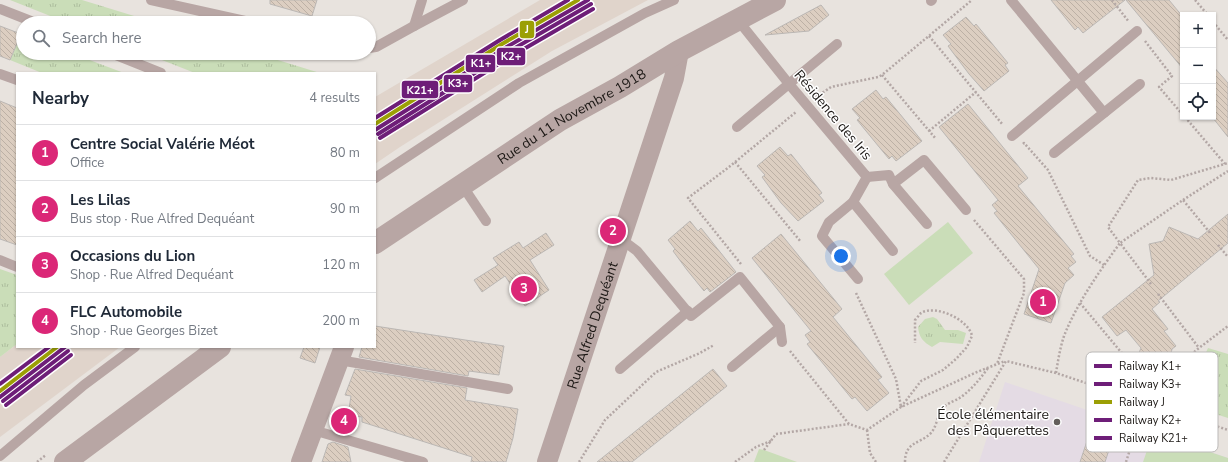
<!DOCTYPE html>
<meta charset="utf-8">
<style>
:root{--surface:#fff;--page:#f2f2f3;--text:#1f2937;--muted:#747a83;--line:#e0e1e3;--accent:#db2777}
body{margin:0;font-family:"Nunito Sans",sans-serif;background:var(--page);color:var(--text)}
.controls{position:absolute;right:12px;top:12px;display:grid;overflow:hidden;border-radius:0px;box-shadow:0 1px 3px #0004}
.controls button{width:36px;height:36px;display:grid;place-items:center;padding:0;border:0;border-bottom:1px solid var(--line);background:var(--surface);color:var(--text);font:20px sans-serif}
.you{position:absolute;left:841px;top:256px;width:14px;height:14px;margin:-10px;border:3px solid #fff;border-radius:50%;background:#1a73e8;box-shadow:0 0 0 6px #1a73e833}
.badge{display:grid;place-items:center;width:26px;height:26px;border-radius:50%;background:var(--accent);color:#fff;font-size:13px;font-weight:700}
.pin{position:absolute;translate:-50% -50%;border:2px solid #fff;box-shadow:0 1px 4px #0006}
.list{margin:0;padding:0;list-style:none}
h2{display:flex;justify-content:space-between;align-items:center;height:52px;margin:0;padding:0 16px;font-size:17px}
h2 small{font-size:13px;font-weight:400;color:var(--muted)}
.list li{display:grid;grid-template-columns:26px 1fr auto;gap:12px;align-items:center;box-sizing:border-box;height:56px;padding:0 16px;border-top:1px solid var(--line)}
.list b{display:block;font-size:15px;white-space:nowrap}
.list p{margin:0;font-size:13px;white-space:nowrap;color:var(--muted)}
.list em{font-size:13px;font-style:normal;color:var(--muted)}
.icon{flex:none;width:22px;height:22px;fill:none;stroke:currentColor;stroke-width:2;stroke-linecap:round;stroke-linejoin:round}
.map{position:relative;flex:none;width:1228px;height:462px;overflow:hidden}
.search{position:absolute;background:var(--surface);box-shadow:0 1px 3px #0004;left:16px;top:16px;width:360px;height:44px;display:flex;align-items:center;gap:10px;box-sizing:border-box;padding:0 14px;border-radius:22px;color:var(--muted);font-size:15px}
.panel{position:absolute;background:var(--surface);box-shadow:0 1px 3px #0004;left:16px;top:72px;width:360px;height:276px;border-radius:0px}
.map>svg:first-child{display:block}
.built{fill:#e0d4cb}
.education{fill:#e4dbe4}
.grass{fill:url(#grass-tufts)}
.pitch{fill:#caddb8}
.building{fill:url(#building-back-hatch);stroke:#bbb7b4}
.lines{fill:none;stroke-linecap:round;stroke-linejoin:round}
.path{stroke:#b3a7a5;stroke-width:2.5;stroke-dasharray:2 2;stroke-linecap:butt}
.service{stroke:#b8a6a4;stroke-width:10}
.minor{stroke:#b8a6a4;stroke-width:20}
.tertiary{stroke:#b8a6a4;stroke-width:22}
.rail-1-casing{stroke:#fff;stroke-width:7}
.rail-2-casing{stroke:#fff;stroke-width:7}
.rail-3-casing{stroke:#fff;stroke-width:7}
.rail-4-casing{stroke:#fff;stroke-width:7}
.rail-5-casing{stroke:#fff;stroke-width:7}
.rail-1{stroke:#6e1e78;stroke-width:4}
.rail-2{stroke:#6e1e78;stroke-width:4}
.rail-3{stroke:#9b9f05;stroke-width:4}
.rail-4{stroke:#6e1e78;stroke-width:4}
.rail-5{stroke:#6e1e78;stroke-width:4}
.poi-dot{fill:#635e5b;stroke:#fff;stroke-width:1.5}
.labels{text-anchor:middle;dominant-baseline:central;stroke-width:3;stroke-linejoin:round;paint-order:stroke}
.street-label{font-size:14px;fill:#1b1714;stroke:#fff}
.poi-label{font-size:14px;fill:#1b1714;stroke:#fff;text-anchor:end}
.key{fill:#fff;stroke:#bbb9b8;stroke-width:1}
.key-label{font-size:11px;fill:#1b1714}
.line-badge{stroke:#fff;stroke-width:1.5}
.badge-label{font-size:11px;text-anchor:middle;font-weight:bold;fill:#fff}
</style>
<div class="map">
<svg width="1228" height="462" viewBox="0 0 1228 462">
<defs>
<pattern id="grass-tufts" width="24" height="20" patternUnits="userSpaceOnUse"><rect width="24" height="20" fill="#caddb8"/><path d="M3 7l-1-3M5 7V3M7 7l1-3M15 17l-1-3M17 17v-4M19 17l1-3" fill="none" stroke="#adbd9d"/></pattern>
<pattern id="building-back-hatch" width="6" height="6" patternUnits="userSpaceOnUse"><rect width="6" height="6" fill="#dccec1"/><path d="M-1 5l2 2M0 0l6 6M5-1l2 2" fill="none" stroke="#bcb0a5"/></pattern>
</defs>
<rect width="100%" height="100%" fill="#e8e3de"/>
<g class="built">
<polygon points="540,0 648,0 552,51 400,147 375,164 375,97"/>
<polygon points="17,344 17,347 120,347 0,437 0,357"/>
</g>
<polygon class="education" points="1005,382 1228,458 1228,462 979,462"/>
<g class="grass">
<polygon points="10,0 82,0 157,23 68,23"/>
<polygon points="21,34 23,35 23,53 71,53 124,73 42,73 10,60"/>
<polygon points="144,53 255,53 320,73 195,73"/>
<polygon points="0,269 17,275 17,344 0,357"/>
<path d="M933,317L937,319L945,330H958L966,333L963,344L940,342L932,347C923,342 919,337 918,327L925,319Z"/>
<polygon points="1208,348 1228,354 1228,418 1194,407 1192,383"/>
</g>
<g class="pitch">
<polygon points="948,222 973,253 909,305 884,274"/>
<polygon points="1153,433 1228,458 1228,462 1143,462"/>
<polygon points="759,449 764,450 797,462 754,462"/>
</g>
<g class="building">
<polygon points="270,0 317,0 312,16 270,4"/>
<polygon points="1051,0 1125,0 1083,33 1078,27 1075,30"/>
<polygon points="1126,0 1169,0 1183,17 1183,69"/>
<polygon points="821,5 829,15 809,31 765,35"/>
<polygon points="966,17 974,26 976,24 1008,63 1005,65 1009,71 984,91 969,74 948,46 951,44 943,35"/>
<polygon points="0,26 21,34 10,60 0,56"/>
<polygon points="1213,66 1228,83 1228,137 1213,118"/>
<polygon points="876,90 883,99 886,97 922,141 896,161 892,156 889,159 875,142 857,120 860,118 852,109"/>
<polygon points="0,101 17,108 17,245 0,239"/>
<polygon points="968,104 1028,178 1018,186 1074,254 1071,256 1076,262 1068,268 1074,275 1065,283 1051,323 1024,314 1039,269 994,213 997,211 992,205 998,200 939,127"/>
<polygon points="780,147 788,156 791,154 822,193 819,195 824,201 798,221 781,203 762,177 765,175 757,166"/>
<polygon points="1228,214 1228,243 1158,301 1160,302 1152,309 1168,329 1164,331 1176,346 1172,349 1170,358 1152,373 1138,355 1141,348 1126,330 1117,336 1102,317 1154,275 1149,244 1163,241 1169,227 1198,239"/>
<polygon points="690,221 698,231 701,228 736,272 710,292 707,288 704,291 687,270 673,251 675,249 668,240"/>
<polygon points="546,233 554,245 530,260 549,290 525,306 505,276 482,292 474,280 498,265 493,258 519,242 523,248"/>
<polygon points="781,234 842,309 833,317 882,377 878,380 889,393 867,411 855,397 852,399 807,344 810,342 805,335 811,331 752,258"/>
<polygon points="375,326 504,346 499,375 469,371 468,376 359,357 362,347 375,347"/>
<polygon points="304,347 320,347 315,363 300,358"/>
<polygon points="355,369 467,388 465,400 518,409 513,438 506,462 471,462 472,457 362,422 362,417 348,415 351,396 345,395"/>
<polygon points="713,369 727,386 632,462 597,462"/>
<polygon points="1096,414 1118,422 1117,426 1125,429 1119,447 1111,444 1105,462 1080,462"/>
<polygon points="333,442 348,447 351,462 322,462 328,444"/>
</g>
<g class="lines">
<g class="path">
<polyline points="1112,0 1129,22"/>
<polyline points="1195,0 1208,15"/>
<polyline points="1213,22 1228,40"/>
<polyline points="929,36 1003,125"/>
<polyline points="1145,41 1172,76 1159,87 1183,115"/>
<polyline points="882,75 936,139"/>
<polyline points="816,97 831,87 878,77 882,75 972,0"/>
<polyline points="1185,117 1225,164"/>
<polyline points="929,131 976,92"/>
<polyline points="1023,144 1024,143 1048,170 1090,256 1104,265"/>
<polyline points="735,162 801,242"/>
<polyline points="1183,200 1228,171"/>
<polyline points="974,220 1024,279 1024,293 997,364"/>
<polyline points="1218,245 1228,257"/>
<polyline points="741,264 688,198 729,167 796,112"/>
<polyline points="1151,284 1120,243 1183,200 1211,234"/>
<polyline points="856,293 896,379 901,407"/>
<polyline points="1158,294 1199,348"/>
<polyline points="1080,303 1151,388"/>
<polyline points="790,351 849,424 867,430 901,407 977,372 1005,361"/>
<path d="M1056,373C1058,361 1060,348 1064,336C1077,303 1099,272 1120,243L1108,227L1138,180L1151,178L1171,180L1228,163"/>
<path d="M901,407L921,381L943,370L956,359L967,347L972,336C969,320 936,304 921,313C919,315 917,318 915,320V343"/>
<polyline points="867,430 870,453 876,462"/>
<polyline points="764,450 776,434 849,424"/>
<polyline points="37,462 46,455"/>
<polyline points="579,462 605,420 656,372 700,353 714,345"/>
<polyline points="735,462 756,447 771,441"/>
<path d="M905,462C905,442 919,444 930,434C937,427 937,416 942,409C947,403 955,401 961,397C972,389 980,379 988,368"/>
<polyline points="944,462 1006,361 1056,373 1228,430"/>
<polyline points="1126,462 1137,428 1140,401 1151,388 1199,348 1228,326"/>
</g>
<g class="service">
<polyline points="151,0 254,23"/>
<polyline points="1011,0 1104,113"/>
<polyline points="931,1 932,0"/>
<polyline points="0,9 36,23"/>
<polyline points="737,19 789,84 867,177 889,175 893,184 924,160 966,210"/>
<polyline points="414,26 422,0"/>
<polyline points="369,48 376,47 414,26 463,0"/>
<polyline points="111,53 161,73"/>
<polyline points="0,74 17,80"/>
<polyline points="737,127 837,44"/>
<polyline points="1012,136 1137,31"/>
<polyline points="1054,153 1140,84"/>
<polyline points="375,178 519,83 645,13 674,0"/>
<polyline points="893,184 927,224"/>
<polyline points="462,185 486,221"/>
<polyline points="853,202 893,251"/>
<polyline points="621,239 637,251 691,316 740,277 780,327 782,342"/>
<polyline points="0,260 17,267"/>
<polyline points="858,279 822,236 829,222 853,202 867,177"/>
<polyline points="339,360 508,389"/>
<polyline points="732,367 780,327"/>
<polyline points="620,369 688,311"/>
<polyline points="313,430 423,462"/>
<polyline points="0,456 84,385 135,347"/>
</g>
<g class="minor">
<polyline points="301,462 344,347"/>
<path id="s1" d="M547,462L674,78L679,51"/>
</g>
<g class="tertiary">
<path id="s2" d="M375,243L560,120L620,87L679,51L775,0"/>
<polyline points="65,462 220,347"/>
</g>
<defs>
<g id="rail-1">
<polyline points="375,130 505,48 588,0"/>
<polyline points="0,397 65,347"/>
</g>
<g id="rail-2">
<polyline points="378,134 508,52 591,4"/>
<polyline points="3,401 68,351"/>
</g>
<g id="rail-3">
<polyline points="375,124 502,44 578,0"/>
<polyline points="0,391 57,347"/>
</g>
<g id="rail-4">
<polyline points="380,138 510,57 593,9"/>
<polyline points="6,405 71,355"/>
</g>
<g id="rail-5">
<polyline points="375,118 500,40 568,0"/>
<polyline points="0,384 49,347"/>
</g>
</defs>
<use href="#rail-1" class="rail-1-casing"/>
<use href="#rail-2" class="rail-2-casing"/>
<use href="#rail-3" class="rail-3-casing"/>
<use href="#rail-4" class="rail-4-casing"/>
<use href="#rail-5" class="rail-5-casing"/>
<use href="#rail-1" class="rail-1"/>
<use href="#rail-2" class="rail-2"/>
<use href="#rail-3" class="rail-3"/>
<use href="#rail-4" class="rail-4"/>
<use href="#rail-5" class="rail-5"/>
</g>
<circle class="poi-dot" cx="1057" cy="422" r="4"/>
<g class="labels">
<g class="street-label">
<text transform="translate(833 115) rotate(50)">Résidence des Iris</text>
<text stroke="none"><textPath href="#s2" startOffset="234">Rue du 11 Novembre 1918</textPath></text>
<text stroke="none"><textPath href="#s1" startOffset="144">Rue Alfred Dequéant</textPath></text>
</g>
<g class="poi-label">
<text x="1049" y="414">École élémentaire<tspan x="1049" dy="16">des Pâquerettes</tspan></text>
</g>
</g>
<rect x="1086" y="352" width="132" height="100" rx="6" class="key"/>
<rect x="1094" y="364" width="18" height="4" fill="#6e1e78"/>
<rect x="1094" y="382" width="18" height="4" fill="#6e1e78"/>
<rect x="1094" y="400" width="18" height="4" fill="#9b9f05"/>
<rect x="1094" y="418" width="18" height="4" fill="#6e1e78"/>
<rect x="1094" y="436" width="18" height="4" fill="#6e1e78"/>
<g class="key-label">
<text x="1119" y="370">Railway K1+</text>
<text x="1119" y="388">Railway K3+</text>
<text x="1119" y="406">Railway J</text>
<text x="1119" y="424">Railway K2+</text>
<text x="1119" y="442">Railway K21+</text>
</g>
<g class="line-badge">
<rect x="519" y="20" width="16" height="19" rx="4" fill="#9b9f05"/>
<rect x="496" y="47" width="30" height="19" rx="4" fill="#6e1e78"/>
<rect x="465" y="54" width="31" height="19" rx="4" fill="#6e1e78"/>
<rect x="443" y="74" width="30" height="19" rx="4" fill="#6e1e78"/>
<rect x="401" y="80" width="38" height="19" rx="4" fill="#6e1e78"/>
</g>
<g class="badge-label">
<text x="527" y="33">J</text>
<text x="511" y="60">K2+</text>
<text x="481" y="67">K1+</text>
<text x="458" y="87">K3+</text>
<text x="420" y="94">K21+</text>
</g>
</svg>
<div class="controls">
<button>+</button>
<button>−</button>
<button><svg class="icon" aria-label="locate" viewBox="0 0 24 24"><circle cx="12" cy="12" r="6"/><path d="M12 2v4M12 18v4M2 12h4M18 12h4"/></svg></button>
</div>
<div class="you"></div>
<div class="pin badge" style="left:1043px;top:302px">1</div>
<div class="pin badge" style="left:613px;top:231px">2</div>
<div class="pin badge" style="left:524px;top:289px">3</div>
<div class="pin badge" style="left:344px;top:421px">4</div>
<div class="search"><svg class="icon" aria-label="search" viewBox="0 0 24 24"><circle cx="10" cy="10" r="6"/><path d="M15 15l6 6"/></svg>Search here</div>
<section class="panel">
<h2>Nearby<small>4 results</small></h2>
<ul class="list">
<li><span class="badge">1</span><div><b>Centre Social Valérie Méot</b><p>Office</p></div><em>80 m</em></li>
<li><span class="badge">2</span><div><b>Les Lilas</b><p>Bus stop · Rue Alfred Dequéant</p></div><em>90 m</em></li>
<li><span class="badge">3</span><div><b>Occasions du Lion</b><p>Shop · Rue Alfred Dequéant</p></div><em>120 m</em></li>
<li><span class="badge">4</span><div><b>FLC Automobile</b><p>Shop · Rue Georges Bizet</p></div><em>200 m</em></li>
</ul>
</section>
</div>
